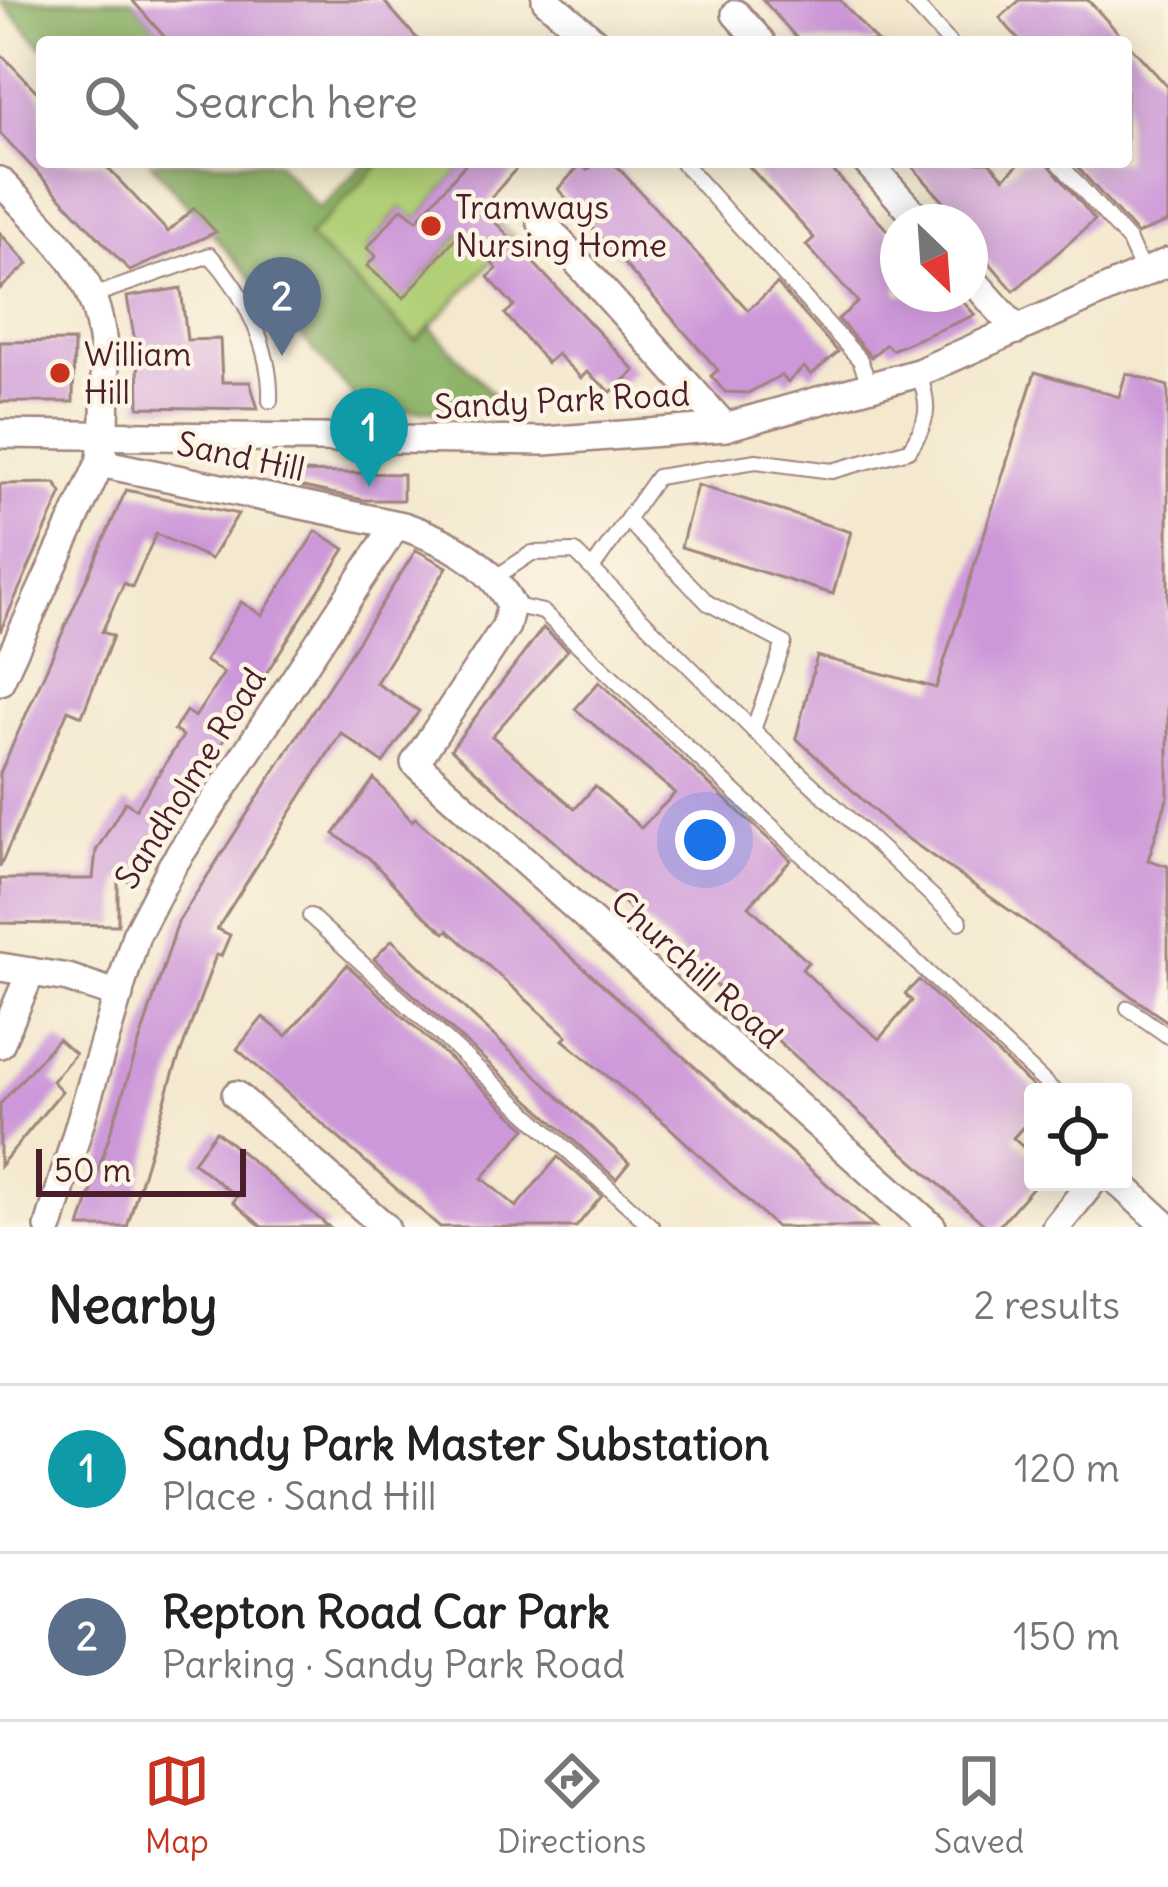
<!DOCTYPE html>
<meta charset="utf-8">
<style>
:root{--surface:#fff;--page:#f6f6f6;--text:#222;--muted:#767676;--line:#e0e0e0;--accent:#c8321e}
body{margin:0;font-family:Delius,sans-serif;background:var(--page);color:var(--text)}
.controls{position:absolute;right:36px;bottom:36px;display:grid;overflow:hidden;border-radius:12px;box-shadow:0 6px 30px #0003}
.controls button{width:108px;height:108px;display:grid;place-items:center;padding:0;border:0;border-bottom:3px solid var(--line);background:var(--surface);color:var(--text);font:60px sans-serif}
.compass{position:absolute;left:880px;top:204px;width:108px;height:108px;border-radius:50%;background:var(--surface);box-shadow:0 6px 30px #0003;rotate:155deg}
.scale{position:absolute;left:36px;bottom:30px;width:210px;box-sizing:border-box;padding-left:12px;border:6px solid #4a1f2b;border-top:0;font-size:33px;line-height:42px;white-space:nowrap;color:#4a1f2b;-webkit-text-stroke:9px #fcf5e5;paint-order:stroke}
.you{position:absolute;left:705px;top:840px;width:42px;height:42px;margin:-30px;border:9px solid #fff;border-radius:50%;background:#1a73e8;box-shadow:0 0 0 18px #1a73e833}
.badge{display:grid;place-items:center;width:78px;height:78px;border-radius:50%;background:var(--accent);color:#fff;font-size:39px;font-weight:700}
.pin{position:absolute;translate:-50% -99px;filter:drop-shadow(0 3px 6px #0008)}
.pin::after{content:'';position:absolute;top:63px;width:42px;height:36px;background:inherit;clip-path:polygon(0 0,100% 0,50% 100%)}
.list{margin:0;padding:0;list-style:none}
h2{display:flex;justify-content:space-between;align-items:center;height:156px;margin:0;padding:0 48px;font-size:51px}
h2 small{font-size:39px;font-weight:400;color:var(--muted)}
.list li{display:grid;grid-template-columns:78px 1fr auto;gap:36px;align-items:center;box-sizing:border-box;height:168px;padding:0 48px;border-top:3px solid var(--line)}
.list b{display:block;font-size:45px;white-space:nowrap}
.list p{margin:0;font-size:39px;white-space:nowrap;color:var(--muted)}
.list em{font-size:39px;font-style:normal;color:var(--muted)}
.icon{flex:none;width:66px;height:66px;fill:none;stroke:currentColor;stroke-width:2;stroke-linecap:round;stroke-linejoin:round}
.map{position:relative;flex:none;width:1168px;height:1227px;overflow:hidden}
.search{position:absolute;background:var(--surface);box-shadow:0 6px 30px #0003;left:36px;right:36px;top:36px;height:132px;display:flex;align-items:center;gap:30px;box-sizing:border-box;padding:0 42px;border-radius:12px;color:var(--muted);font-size:45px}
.sheet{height:492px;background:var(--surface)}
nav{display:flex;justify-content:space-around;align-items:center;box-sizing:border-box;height:168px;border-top:3px solid var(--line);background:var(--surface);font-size:33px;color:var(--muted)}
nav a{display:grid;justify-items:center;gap:6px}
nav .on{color:var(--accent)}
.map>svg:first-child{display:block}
.green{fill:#b0cf76;stroke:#7d7750;stroke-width:3}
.forest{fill:#8cb267;stroke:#6b6849;stroke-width:3}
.building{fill:#cd98d9}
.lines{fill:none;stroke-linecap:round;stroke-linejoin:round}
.lane-casing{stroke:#9f847d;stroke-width:18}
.street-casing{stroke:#9f847d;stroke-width:32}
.lane{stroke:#fff;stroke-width:14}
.street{stroke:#fff;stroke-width:27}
.poi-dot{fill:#c8321e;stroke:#fcf5e5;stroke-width:4.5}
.labels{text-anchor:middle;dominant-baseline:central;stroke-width:9;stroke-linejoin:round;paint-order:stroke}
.poi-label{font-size:33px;fill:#4a1f2b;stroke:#fcf5e5;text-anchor:start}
.street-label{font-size:33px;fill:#4a1f2b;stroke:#fcf5e5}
</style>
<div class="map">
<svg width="1168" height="1227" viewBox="0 0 1168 1227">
<rect width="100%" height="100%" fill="#fcf5e5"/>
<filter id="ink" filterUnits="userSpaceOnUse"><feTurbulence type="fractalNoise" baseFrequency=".00833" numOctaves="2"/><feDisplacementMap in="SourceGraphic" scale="24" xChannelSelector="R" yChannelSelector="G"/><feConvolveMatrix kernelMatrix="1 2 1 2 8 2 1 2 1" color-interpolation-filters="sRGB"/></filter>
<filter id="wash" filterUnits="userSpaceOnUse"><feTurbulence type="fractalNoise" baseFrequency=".004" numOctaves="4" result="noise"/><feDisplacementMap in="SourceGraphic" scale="48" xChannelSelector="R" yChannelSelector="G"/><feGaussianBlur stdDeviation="2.7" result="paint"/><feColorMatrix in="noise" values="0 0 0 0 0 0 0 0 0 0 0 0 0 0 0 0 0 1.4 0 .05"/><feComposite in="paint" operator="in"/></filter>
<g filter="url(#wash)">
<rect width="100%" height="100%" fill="#f4e9cf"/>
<polygon class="green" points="382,162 464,165 417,220 401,208 367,248 376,256 368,266 404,297 461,233 467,237 488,213 514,237 417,341 307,236"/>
<g class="forest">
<polygon points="0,0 132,0 169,42 42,42 42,47"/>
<polygon points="150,162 276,162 319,209 367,162 382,162 308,237 416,341 430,327 509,412 355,410 352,394"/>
</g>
<g id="blocks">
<g class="building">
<polygon points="132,0 383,0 420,42 169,42"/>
<polygon points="763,0 840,0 877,42 800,42"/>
<polygon points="1020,0 1088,0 1168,87 1168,222 1137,234 1073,162 1126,162 1126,42 1021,42 1000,18"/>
<polygon points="0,53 42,97 42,162 102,162 168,232 194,208 216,232 130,271 0,133"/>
<polygon points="467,162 522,162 482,208 635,371 611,392 587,372 581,378 557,354 547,363 505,314 514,306 488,277 497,269 462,230 404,298 367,266 376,256 367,248 402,208 417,220"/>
<polygon points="597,162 613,162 748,310 777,284 838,352 811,375 804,367 788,382 781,375 748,393 725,392 711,376 718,370 558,189 581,164 587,170"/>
<polygon points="745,162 825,162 898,242 898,294 956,294 975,315 892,350 886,344 871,357 838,319 858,302 806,245 814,238"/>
<polygon points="908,162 989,162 1004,178 1021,162 1047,162 1095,220 1014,291 972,243 977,239 970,222 962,222"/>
<polygon points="0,233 28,264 0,289"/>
<polygon points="181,288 187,340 220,339 222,382 250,382 258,409 139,407 138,359 127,297"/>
<polygon points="74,341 73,402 0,402 0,342"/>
<polygon points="1035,372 1119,397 1126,373 1168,386 1168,796 1148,860 1168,866 1168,1022 894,829 796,738 817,656 936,688"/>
<polygon points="294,472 403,474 403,500 364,500 294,485"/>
<polygon points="55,483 62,493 0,632 0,484"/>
<polygon points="697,485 851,532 833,594 681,547"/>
<polygon points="126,490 238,514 211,559 156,534 132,587 124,583 102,632 113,636 82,716 68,710 0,867 0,773"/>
<polygon points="316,531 345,549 133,883 118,877 118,925 0,923 0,879 93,879 96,851 125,802 136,809 183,736 174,730 186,711 195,717 224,673 205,661 241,602 262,615"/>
<polygon points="416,550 447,567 376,683 419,711 383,763 341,733 217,929 230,935 221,956 216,955 173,1074 127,1227 80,1227 178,922"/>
<polygon points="543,628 568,650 492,736 575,809 595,786 641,828 675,793 575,709 599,682 791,860 749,906 808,962 802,969 838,1004 879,1039 912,1001 905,994 919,980 1033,1087 1033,1116 1013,1138 1033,1156 1033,1187 998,1227 987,1227 451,749"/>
<polygon points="374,779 412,821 415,818 875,1227 776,1227 667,1125 563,1040 567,1036 448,930 445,933 420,912 369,858 334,834"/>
<polygon points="392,940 629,1163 616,1179 374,959"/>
<polygon points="347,965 526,1128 482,1178 516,1207 558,1157 602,1196 576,1227 440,1227 237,1049 263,1017 286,1036"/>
<polygon points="58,1039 75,1054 52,1081 62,1091 0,1166 0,1104"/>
<polygon points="216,1131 264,1171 329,1227 262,1227 233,1202 237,1197 193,1162"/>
</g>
</g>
</g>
<g filter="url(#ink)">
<use href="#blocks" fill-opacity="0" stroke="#9f847d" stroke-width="3"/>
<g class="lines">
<defs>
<g id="lane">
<polyline points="911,0 949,42"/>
<polyline points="682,162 860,360 871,389"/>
<polyline points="1058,162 1129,241 1142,270"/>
<path d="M95,295L210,255C245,293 272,350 270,401"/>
<polyline points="627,520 708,603 784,643 753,730 960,922"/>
<path d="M594,566L657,477L756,461L832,471L909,450C929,421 931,405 918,373"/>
<polyline points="493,579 532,553 575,552 753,730"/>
<polyline points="511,605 543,612 1055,1092"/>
<polyline points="310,916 652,1227"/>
<polyline points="1128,1008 1168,1036"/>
</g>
<g id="street">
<polyline points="546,0 595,42"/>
<polyline points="736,14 761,42"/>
<polyline points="867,162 921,222"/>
<path d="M0,181C66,252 104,276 105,379C106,408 106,435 100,463L0,681"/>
<polyline points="541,221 725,427"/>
<polyline points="970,277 1017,330"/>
<polyline points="0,434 545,441 725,427 918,373 1168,262"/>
<path d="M100,463L403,526C447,541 489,562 511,605L506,626L415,763L932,1227"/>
<polyline points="0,967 68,978 119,995"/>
<polyline points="0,1044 31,972"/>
<polyline points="236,1095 385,1227"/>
<polyline points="1118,1182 1167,1227"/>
<polyline points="49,1227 136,935 172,866 396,525"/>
<polyline points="1056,1227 1092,1182"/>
</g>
</defs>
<use href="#lane" class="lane-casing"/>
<use href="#street" class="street-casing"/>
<use href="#lane" class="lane"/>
<use href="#street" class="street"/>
</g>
</g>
<g class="poi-dot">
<circle cx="431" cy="226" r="12"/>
<circle cx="60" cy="373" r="12"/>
</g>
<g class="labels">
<g class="poi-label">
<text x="455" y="207">Tramways<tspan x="455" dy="38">Nursing Home</tspan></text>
<text x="84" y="354">William<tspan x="84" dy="38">Hill</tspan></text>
</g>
<g class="street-label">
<text transform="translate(562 400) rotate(-3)">Sandy Park Road</text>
<text transform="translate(241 456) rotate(12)">Sand Hill</text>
<text transform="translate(190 778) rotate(-58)">Sandholme Road</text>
<text transform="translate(697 969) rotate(42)">Churchill Road</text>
</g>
</g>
</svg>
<div class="controls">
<button><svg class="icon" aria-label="locate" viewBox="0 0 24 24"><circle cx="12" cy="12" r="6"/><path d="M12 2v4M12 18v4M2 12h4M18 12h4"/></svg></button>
</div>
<svg class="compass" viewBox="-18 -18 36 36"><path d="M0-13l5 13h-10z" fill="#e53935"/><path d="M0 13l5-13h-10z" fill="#767676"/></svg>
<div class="scale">50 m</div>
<div class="you"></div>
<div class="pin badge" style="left:369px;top:487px;background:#0f9aa8">1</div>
<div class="pin badge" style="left:282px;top:356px;background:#5c6f8a">2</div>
<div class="search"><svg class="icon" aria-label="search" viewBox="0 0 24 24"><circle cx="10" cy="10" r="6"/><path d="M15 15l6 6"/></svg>Search here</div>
</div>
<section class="sheet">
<h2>Nearby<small>2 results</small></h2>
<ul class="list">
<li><span class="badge" style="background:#0f9aa8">1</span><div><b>Sandy Park Master Substation</b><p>Place · Sand Hill</p></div><em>120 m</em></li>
<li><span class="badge" style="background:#5c6f8a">2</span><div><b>Repton Road Car Park</b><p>Parking · Sandy Park Road</p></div><em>150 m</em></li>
</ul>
</section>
<nav>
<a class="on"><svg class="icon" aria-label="map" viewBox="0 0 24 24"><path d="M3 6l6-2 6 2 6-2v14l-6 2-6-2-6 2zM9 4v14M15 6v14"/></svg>Map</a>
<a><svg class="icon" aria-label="directions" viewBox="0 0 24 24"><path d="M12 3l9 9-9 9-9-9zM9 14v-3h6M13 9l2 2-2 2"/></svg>Directions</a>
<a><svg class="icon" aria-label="saved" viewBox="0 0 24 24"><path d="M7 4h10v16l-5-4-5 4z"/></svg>Saved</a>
</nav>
